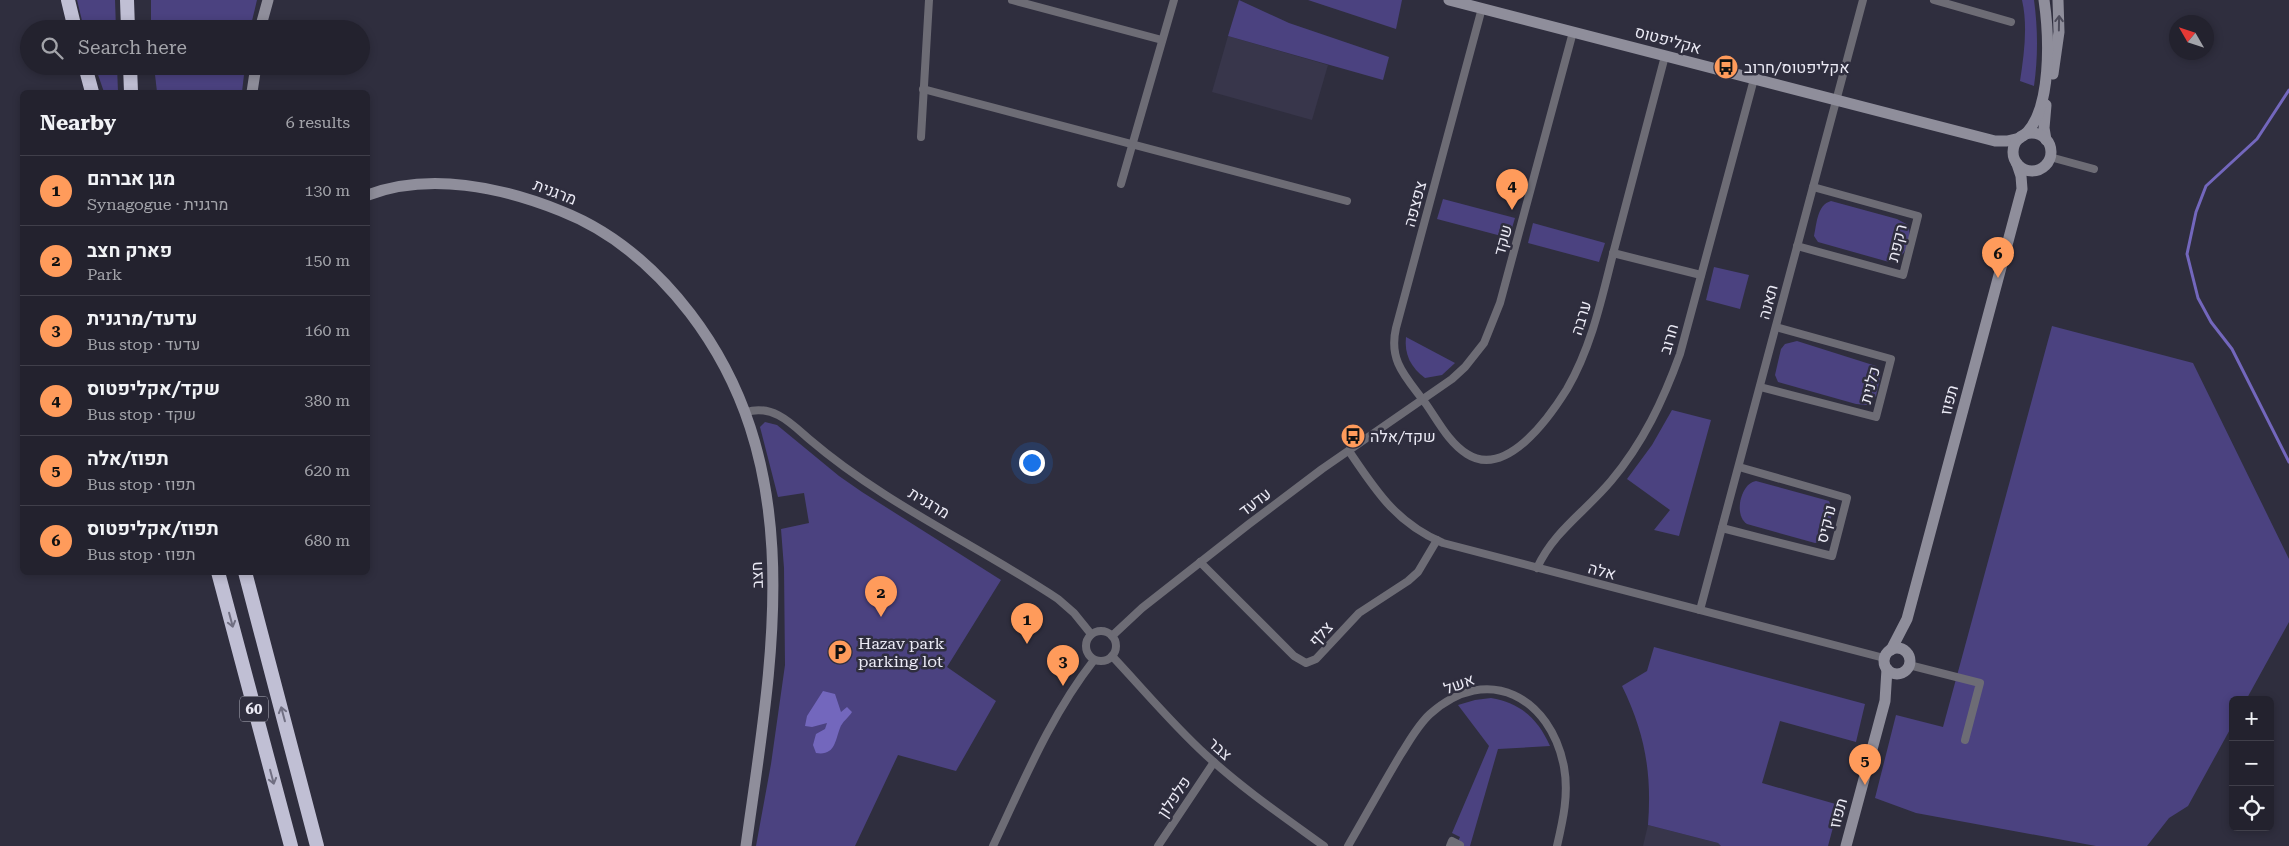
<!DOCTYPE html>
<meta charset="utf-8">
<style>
:root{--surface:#23222e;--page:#2f2f3a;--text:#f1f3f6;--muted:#a3a4aa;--line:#403f4a;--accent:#ff9b5b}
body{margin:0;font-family:"Roboto Serif",Heebo,serif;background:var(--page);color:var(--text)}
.controls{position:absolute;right:15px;bottom:15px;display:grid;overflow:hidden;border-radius:8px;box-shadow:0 2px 8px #0003}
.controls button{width:45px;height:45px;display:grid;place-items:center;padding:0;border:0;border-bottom:1px solid var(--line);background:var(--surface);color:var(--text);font:25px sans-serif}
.compass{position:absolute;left:2169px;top:15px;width:45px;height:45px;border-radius:50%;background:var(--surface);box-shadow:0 2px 8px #0003;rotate:309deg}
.you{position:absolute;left:1031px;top:462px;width:18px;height:18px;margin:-12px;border:4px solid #fff;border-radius:50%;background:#1a73e8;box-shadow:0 0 0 8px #1a73e833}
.badge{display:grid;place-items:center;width:32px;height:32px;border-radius:50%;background:var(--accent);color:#111;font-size:16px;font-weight:700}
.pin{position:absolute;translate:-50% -41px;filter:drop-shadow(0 1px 2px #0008)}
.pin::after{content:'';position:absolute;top:26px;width:18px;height:15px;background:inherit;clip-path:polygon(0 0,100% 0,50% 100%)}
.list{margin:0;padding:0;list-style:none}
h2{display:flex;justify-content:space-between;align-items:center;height:65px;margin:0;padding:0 20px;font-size:21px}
h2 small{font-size:16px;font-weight:400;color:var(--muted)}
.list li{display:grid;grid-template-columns:32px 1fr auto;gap:15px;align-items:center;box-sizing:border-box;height:70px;padding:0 20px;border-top:1px solid var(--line)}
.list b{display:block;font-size:19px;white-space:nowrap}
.list p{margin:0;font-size:16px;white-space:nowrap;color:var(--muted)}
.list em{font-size:16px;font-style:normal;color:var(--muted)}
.icon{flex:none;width:28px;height:28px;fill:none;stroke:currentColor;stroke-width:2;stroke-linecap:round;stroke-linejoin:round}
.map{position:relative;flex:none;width:2289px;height:846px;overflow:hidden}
.search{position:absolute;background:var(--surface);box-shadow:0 2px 8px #0003;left:20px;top:20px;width:350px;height:55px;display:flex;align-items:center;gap:12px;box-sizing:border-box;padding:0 18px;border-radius:28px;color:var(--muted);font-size:19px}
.panel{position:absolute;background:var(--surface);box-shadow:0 2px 8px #0003;left:20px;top:90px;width:350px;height:485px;border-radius:8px}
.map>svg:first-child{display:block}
.built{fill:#38364b}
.green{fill:#4b4280}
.water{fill:#7367bd}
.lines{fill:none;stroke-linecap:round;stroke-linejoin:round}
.stream{stroke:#7367bd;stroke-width:3}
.street{stroke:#6d6c75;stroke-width:8}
.secondary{stroke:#8f8e9b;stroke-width:11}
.highway{stroke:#c0bfd4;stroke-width:14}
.oneway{stroke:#4c4b5a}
.oneway2{stroke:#706f82}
.labels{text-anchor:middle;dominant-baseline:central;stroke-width:5;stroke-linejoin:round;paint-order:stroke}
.shield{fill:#2f2e3e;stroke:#b3b2be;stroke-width:1}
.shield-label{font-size:15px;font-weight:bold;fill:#ebeaf5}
.street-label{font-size:16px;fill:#ebeaf5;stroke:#2f2e3e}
.poi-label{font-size:16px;fill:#ebeaf5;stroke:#2f2e3e;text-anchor:start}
</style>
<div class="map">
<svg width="2289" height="846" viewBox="0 0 2289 846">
<rect width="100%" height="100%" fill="#2f2e3e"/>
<g class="built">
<polygon points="1228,36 1328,65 1312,120 1212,92"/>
<polygon points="1648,825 1718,843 1721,846 1643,846"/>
</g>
<g class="green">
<polygon points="77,0 115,0 116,29 84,29"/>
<polygon points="151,0 257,0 250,29 151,29"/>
<polygon points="1239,0 1289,23 1389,57 1383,80 1228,36"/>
<polygon points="1308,0 1402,0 1396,29"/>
<path d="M2022,0H2034C2038,30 2038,57 2034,86L2020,81C2024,55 2028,26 2022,0Z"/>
<polygon points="95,66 117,66 118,92 104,92"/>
<polygon points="154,66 245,66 242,92 157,92"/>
<polygon points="1443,199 1515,218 1509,238 1437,219"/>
<path d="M1831,201L1897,219L1908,225C1913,238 1905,261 1889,262L1818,242L1814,236C1817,223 1817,205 1831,201Z"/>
<polygon points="1533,223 1605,243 1599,262 1528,243"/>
<polygon points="1714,267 1749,275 1740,309 1706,300"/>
<polygon points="2052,326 2193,363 2289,559 2289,622 2246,700 2233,700 2233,724 2188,806 2169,818 2147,846 2096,846 1916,813 1875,798 1896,715 1943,727"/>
<path d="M1406,337L1455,363L1442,375L1425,378C1411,368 1404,354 1406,337Z"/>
<polygon points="1797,341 1876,366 1881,373 1876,396 1867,405 1856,404 1778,382 1775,375 1781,349 1785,344"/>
<polygon points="1672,410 1711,420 1679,536 1654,530 1670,510 1627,479 1652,445"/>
<polygon points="765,422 777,425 839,476 862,492 1001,580 947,667 996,701 956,771 898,755 855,846 756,846 771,764 785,665 784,568 781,529 809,523 804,493 778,497 760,427"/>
<path d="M1756,481L1829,501L1833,511L1824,541L1815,543L1747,524C1733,515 1741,483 1756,481Z"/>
<path d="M1654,647L1865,704L1856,742L1780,721L1762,783L1839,805L1828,846H1721L1718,843L1648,825C1652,773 1645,733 1622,686L1647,671Z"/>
<path d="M1491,698C1521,703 1538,719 1550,746L1498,749L1470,846H1456L1460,837L1452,833L1489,746L1458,705L1475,700Z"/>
</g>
<path class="water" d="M823,691L835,694L841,712L847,707L852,712C849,717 842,722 840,728C835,741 835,756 816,753L813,745L816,734L825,729L827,723L812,727L805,726L807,716Z"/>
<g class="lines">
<polyline class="stream" points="2289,90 2257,139 2206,186 2196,212 2187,254 2198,298 2211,322 2232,349 2289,462"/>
<g class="street">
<polyline points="1012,0 1162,40"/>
<polyline points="1934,0 2011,22"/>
<path d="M1482,8L1396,328C1388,362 1407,378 1426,404C1438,421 1449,443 1467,454C1506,479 1549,418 1567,389C1592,346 1602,297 1614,250C1631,185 1648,120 1665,56"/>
<polyline points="923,89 1347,201"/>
<polyline points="921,137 929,0"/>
<polyline points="2050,157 2094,169"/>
<polyline points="1121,184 1174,0"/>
<polyline points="1797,246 1903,275 1918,216 1813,187"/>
<polyline points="1613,253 1701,275"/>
<polyline points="1760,387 1876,417 1891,359 1776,327"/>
<path d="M746,412C773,404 791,423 809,439C885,504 975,544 1058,599L1074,613L1091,634"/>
<path d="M1349,451C1376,491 1396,523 1443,543L1884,658"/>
<polyline points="1722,528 1832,556 1847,498 1739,467"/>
<polyline points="1200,562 1294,656 1306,663 1316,659 1359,613 1408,581 1418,572 1437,540"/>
<path d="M1537,568C1554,531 1585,512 1611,481C1643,443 1663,401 1680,354L1754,79"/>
<polyline points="1700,610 1863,0"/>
<circle cx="1101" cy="646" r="15"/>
<polyline points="1112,636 1142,608 1249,524 1322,469 1452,379 1465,367 1484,343 1500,303 1573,32"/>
<path d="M1112,656C1143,689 1173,725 1206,755C1243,789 1284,817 1324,846"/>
<polyline points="1909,665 1980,683 1965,740"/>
<path d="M993,846C1023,783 1050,716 1094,660"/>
<polyline points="1158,846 1214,762"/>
<path d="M1348,846C1366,815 1383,784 1401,754C1410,740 1418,725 1430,714C1488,662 1551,698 1564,767C1569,794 1563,820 1557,846"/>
<polyline points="1450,846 1452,841 1460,845"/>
</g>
<g class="secondary">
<polyline points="1449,0 1995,141 2007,141 2020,138"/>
<polyline points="260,29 268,0"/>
<polyline points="2053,74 2059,32 2058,0"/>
<polyline points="252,92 256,66"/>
<polyline points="2046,105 2044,128 2046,140"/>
<circle cx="2032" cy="152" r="19"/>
<path d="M2023,136C2053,112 2049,34 2044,0"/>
<path d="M368,195C429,172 502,187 561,211C612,231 656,269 690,313C811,471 771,664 746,846"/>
<circle cx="1897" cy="661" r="13"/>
<polyline points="1891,650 1907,619 2022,189 2021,176 2017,164"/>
<polyline points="1846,846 1885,701 1887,669"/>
</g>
<g class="highway">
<polyline points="68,0 75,29"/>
<polyline points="127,0 128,29"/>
<polyline points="85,66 92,92"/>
<polyline points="130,66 131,92"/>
<polyline points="218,572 291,846"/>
<polyline points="245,572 317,846"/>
</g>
</g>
<defs><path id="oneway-shaft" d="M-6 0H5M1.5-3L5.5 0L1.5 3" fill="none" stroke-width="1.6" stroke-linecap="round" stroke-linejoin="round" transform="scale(1.25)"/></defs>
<use class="oneway" href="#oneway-shaft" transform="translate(2059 23) rotate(-89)"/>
<g class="oneway2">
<use href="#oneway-shaft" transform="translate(231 620) rotate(75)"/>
<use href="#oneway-shaft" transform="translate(283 714) rotate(-105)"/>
<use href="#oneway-shaft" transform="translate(272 777) rotate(75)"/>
</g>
<defs>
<symbol id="bus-disc" viewBox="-11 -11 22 22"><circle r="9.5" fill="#ff9b5b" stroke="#2f2e3e"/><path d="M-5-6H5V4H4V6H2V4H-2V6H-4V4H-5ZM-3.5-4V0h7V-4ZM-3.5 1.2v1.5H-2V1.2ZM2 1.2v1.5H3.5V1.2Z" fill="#111"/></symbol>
<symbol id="parking-disc" viewBox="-11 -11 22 22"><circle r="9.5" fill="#ff9b5b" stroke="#2f2e3e"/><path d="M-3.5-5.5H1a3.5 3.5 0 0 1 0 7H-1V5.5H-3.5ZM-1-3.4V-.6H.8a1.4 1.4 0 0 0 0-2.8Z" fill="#111"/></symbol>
</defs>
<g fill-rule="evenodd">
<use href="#bus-disc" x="1712" y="53" width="28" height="28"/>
<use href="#bus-disc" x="1339" y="422" width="28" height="28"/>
<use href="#parking-disc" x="826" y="638" width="28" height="28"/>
</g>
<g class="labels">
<rect class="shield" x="240" y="696.5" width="28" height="25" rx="4"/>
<g class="shield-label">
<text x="254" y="709">60</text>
</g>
<g class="street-label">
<text transform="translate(1668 40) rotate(15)">אקליפטוס</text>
<text transform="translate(555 192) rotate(21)">מרגנית</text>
<text transform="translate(1415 204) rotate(-75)">צפצפה</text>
<text transform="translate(1503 240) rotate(-75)">שקד</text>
<text transform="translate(1897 243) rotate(-76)">רקפת</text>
<text transform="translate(1768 302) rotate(-75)">תאנה</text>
<text transform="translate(1581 318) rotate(-73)">ערבה</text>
<text transform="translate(1669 339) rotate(-74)">חרוב</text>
<text transform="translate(1870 385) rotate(-75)">כלנית</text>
<text transform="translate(1949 400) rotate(-75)">תפוז</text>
<text transform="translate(1255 502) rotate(-37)">עדעד</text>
<text transform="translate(929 503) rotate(31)">מרגנית</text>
<text transform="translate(1826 524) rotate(-76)">נרקיס</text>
<text transform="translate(1602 571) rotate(15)">אלה</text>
<text transform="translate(757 575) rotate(-92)">חצב</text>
<text transform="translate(1321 634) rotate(-48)">צלף</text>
<text transform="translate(1459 684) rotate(-20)">אשל</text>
<text transform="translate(1220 749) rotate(42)">צבר</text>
<text transform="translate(1174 797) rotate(-56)">פלפלון</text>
<text transform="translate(1838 813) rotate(-75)">תפוז</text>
</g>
<g class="poi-label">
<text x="1744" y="67">אקליפטוס/חרוב</text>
<text x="1370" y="436">שקד/אלה</text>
<text x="858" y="643">Hazav park<tspan x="858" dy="18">parking lot</tspan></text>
</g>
</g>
</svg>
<div class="controls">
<button>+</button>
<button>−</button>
<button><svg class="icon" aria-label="locate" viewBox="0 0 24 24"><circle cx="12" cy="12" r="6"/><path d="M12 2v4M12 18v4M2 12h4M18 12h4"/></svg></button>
</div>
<svg class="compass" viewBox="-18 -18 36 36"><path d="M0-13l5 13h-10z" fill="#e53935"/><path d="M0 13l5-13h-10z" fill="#a3a4aa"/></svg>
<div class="you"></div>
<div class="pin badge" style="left:1027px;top:644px">1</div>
<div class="pin badge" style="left:881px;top:617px">2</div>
<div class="pin badge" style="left:1063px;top:686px">3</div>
<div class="pin badge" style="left:1512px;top:210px">4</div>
<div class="pin badge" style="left:1865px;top:785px">5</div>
<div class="pin badge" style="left:1998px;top:278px">6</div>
<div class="search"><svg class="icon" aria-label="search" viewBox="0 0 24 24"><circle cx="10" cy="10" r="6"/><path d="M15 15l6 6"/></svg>Search here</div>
<section class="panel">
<h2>Nearby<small>6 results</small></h2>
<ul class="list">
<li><span class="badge">1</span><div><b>מגן אברהם</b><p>Synagogue · מרגנית</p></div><em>130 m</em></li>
<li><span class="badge">2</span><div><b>פארק חצב</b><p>Park</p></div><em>150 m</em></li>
<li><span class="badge">3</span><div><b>עדעד/מרגנית</b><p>Bus stop · עדעד</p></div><em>160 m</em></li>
<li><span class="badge">4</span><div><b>שקד/אקליפטוס</b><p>Bus stop · שקד</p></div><em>380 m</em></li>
<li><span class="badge">5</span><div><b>תפוז/אלה</b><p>Bus stop · תפוז</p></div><em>620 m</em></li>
<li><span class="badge">6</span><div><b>תפוז/אקליפטוס</b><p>Bus stop · תפוז</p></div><em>680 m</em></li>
</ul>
</section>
</div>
